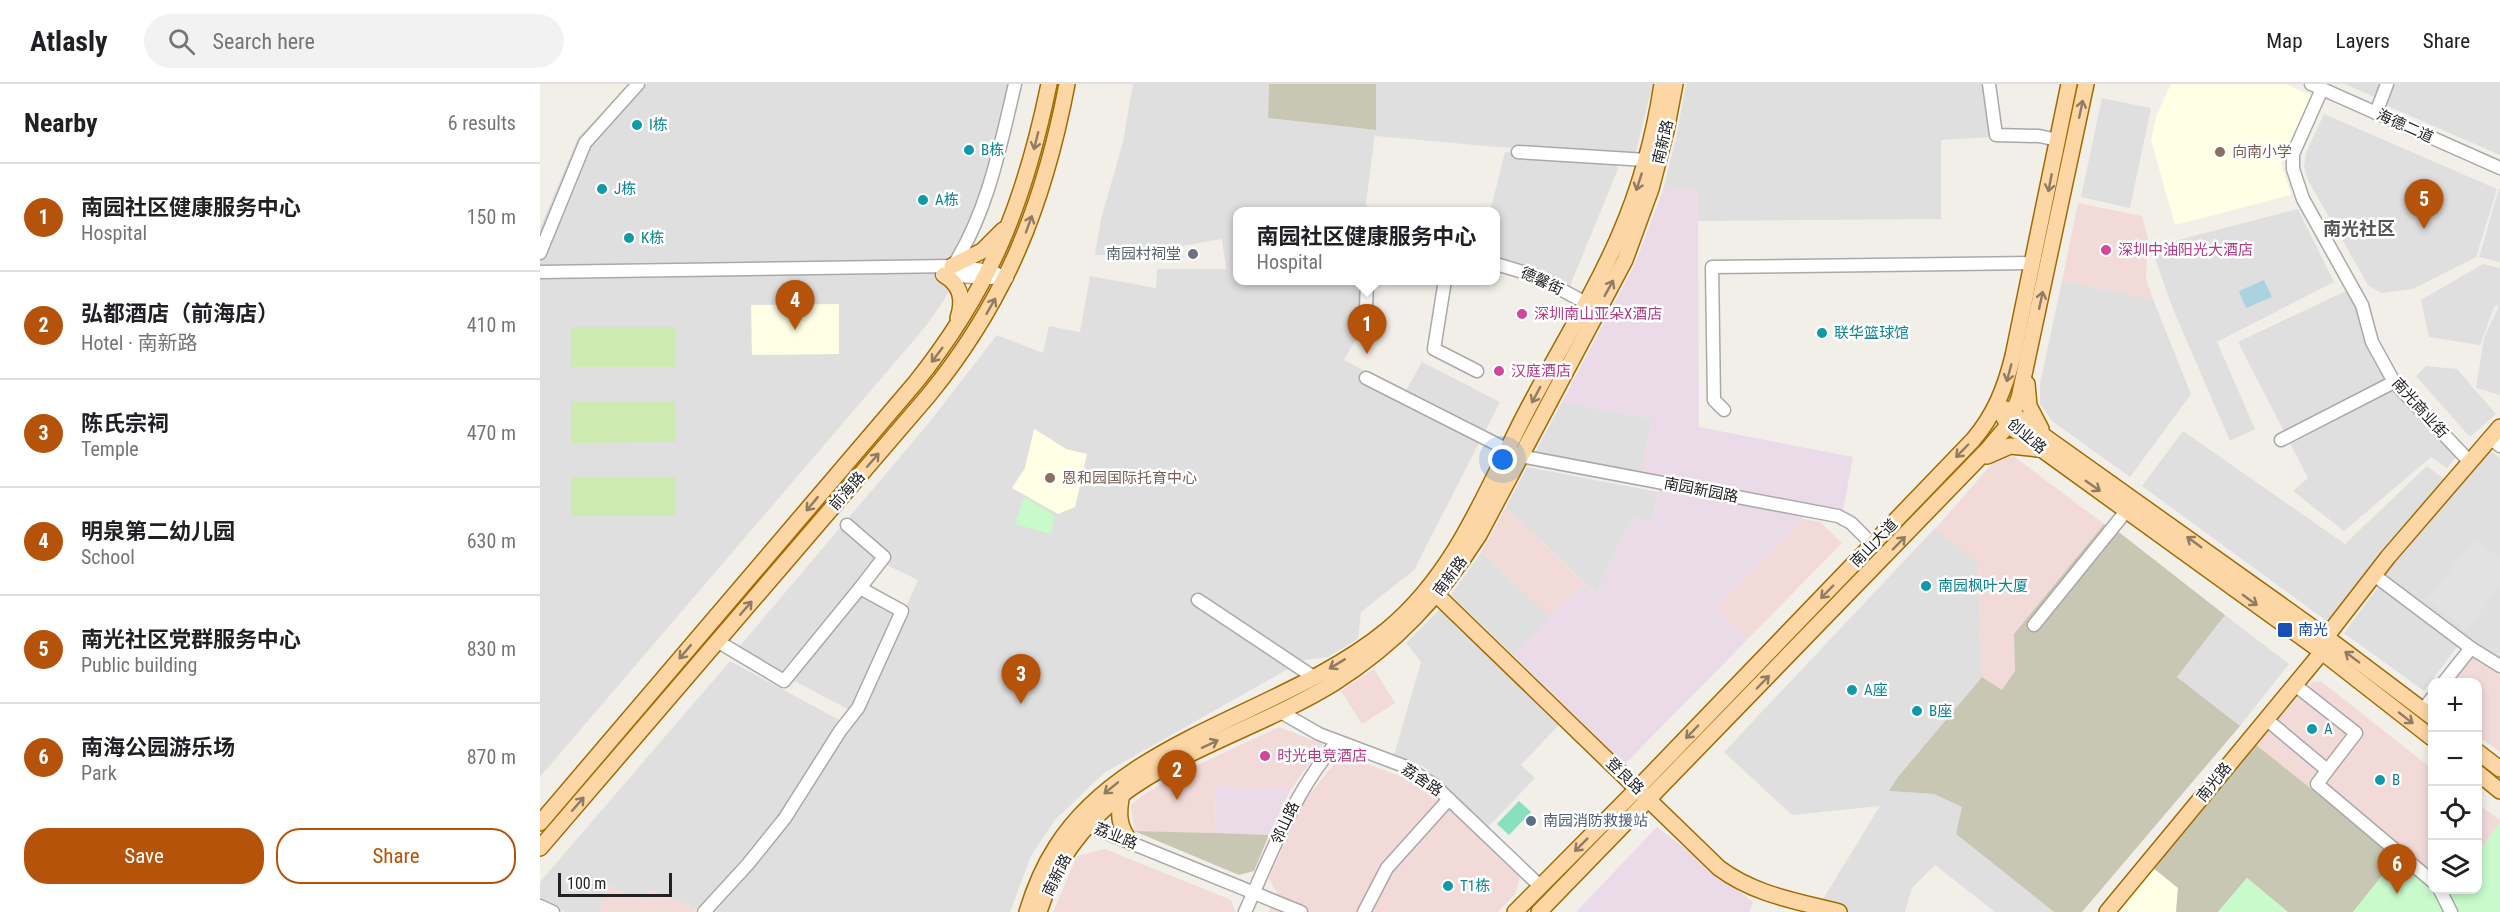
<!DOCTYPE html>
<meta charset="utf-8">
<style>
:root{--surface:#fff;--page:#f2f2f2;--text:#202124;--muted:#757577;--line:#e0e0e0;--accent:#b45309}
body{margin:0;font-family:"Roboto Condensed","Noto Sans SC",sans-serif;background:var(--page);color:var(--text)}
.controls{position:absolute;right:18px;bottom:18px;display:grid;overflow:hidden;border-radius:12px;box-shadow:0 3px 9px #0003}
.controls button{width:54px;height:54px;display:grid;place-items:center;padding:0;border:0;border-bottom:2px solid var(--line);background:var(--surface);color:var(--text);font:30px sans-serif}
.scale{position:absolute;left:18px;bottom:15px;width:114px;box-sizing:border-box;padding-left:6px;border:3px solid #222;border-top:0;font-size:16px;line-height:21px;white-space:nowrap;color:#222;-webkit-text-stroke:4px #fff;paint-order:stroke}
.you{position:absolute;left:963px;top:376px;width:21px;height:21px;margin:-15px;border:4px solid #fff;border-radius:50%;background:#1a73e8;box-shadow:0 0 0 9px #1a73e833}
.badge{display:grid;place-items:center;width:39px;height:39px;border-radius:50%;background:var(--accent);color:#fff;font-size:20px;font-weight:700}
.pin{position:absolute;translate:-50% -50px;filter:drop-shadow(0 2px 3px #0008)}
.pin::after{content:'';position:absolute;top:32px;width:21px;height:18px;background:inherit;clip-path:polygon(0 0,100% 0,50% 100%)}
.popup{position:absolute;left:693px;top:123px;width:267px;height:78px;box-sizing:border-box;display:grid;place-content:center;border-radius:12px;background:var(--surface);filter:drop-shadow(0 2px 4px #0005);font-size:20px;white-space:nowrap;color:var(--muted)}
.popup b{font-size:22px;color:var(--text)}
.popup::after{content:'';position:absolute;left:50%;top:100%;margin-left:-12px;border:12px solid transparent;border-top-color:var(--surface)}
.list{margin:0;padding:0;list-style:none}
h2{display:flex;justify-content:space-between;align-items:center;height:78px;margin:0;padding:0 24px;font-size:26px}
h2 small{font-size:20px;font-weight:400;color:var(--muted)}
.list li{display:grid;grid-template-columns:39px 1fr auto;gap:18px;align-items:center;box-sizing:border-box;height:108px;padding:0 24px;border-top:2px solid var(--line)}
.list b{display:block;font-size:22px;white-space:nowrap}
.list p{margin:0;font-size:20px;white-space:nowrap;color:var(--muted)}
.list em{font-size:20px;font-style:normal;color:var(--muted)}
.actions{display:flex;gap:12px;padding:18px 24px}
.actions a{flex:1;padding:14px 0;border:2px solid var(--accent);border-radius:24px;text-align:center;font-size:21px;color:var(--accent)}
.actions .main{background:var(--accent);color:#fff}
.icon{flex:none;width:33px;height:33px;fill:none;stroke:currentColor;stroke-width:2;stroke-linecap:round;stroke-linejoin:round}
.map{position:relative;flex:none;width:1960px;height:828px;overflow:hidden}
header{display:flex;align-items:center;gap:36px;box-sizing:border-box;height:84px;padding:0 30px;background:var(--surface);border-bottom:2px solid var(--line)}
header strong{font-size:28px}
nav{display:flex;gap:33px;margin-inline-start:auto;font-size:21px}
.search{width:420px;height:54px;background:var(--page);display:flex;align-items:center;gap:15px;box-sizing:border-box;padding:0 21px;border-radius:33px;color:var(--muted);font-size:22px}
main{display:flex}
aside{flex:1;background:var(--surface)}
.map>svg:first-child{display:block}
.residential{fill:#e0dfdf;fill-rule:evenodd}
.commercial{fill:#f2dad9}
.industrial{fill:#ebdbe8}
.education{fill:#ffffe5}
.construction{fill:#c7c7b4}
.grass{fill:#cdebb0}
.park{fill:#c8facc}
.pitch{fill:#88e0be}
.parking{fill:#e2e2e2}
.water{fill:#aad3df}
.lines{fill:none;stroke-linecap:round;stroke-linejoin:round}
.minor-casing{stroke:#a9a9a9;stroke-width:15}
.major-casing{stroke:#a06b00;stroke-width:18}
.minor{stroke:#fff;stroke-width:12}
.major{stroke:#fcd6a4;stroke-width:15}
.oneway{stroke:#8f7c63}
.culture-dot{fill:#0f9aa8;stroke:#fff;stroke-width:2}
.education-dot{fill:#8d6e63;stroke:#fff;stroke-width:2}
.hotel-dot{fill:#d1479c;stroke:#fff;stroke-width:2}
.worship-dot{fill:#6b7280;stroke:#fff;stroke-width:2}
.transit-dot{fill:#1a4fb4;stroke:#fff;stroke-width:2}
.service-dot{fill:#5c6f8a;stroke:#fff;stroke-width:2}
.labels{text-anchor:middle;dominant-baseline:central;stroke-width:5;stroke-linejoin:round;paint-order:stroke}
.culture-label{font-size:15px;fill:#0d838f;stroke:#fff;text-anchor:start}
.street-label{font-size:15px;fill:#222;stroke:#fff}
.education-label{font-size:15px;fill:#785e54;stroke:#fff;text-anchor:start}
.hotel-label{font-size:15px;fill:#b23c85;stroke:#fff;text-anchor:start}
.worship-label{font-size:15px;fill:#5b616d;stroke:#fff;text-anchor:end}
.transit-label{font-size:15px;fill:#164399;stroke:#fff;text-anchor:start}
.service-label{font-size:15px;fill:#4e5e75;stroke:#fff;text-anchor:start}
.quarter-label{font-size:18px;font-weight:bold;fill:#555;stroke:#fff}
</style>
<header>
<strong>Atlasly</strong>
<div class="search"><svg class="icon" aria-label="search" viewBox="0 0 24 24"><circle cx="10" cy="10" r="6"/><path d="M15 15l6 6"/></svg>Search here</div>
<nav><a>Map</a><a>Layers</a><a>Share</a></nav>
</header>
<main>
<aside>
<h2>Nearby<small>6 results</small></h2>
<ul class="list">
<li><span class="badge">1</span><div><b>南园社区健康服务中心</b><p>Hospital</p></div><em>150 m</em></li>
<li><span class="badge">2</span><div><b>弘都酒店（前海店）</b><p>Hotel · 南新路</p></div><em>410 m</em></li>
<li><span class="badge">3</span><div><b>陈氏宗祠</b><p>Temple</p></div><em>470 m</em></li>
<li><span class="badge">4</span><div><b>明泉第二幼儿园</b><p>School</p></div><em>630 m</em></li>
<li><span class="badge">5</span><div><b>南光社区党群服务中心</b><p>Public building</p></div><em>830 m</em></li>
<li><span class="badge">6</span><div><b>南海公园游乐场</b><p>Park</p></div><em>870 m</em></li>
</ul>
<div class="actions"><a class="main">Save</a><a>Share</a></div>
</aside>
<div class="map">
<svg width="1960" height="828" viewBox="0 0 1960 828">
<rect width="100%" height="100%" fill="#f2efe9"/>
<g class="residential">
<polygon points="89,0 482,0 450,120 436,154 404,216 386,242 0,693 0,144 38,54"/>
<path d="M593,0H729L728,34L836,46V0H1113L1095,71L957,63L836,52L835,50L825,127L698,128V196L824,197L823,235L816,255L804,276L865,308L882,278L960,318L874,486L821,528L818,555L788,573L764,576L564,689L515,736L491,772L470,828H175L224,772L319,629L378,496L334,475L241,588L199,563L388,340L457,251L503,269L509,242L540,248L550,192L616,204L617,185H686L682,155L618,166L612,172L555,171L561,135L583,58ZM495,345L526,365L473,404L485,384Z"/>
<polygon points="1146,0 1444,0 1451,53 1401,56 1401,135 1158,137 1158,106 1123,106 1136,54"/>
<polygon points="1805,0 1845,0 1839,15"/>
<polygon points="1851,0 1960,0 1960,71 1843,20"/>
<polygon points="1562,14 1611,24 1590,124 1541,113"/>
<polygon points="1784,30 1957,105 1936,173 1873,205 1841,209 1828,201 1769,98 1764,83 1766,69"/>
<polygon points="965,68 1074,77 1078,85 1030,202 994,186 956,175 956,128 950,128"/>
<polygon points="1959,105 1960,105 1960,178 1939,173"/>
<polygon points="1758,125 1794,198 1677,258 1715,345 1690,357 1633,225 1613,169 1615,162"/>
<polygon points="1943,180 1960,184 1960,311 1936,304 1944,254 1959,222 1954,223 1940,261 1889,253 1881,216"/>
<polygon points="1522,197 1613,215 1651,310 1590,393 1512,337 1500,320 1500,300"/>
<polygon points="1808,206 1843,287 1916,373 1907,384 1891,373 1804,447 1753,407 1768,394 1698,258"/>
<polygon points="1886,282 1917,285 1956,330 1930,353 1876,292"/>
<polygon points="1022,318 1112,335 1102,389 995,369"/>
<polygon points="1643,347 1805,460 1887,382 1904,395 1788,538 1602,402"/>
<polygon points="1950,367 1960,374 1960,577 1839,490"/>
<polygon points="987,383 1118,408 1113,438 1092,434 1056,510 966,423"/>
<polygon points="1395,444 1438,478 1442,593 1357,694 1349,707 1394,710 1423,723 1416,750 1514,828 1455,828 1395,781 1372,804 1365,828 1275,828 1340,722 1252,731 1184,668"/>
<polygon points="942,467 1011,533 973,571 911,511"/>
<polygon points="1839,502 1919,560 1884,607 1804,549"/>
<polygon points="322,509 360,531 313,628 253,596"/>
<polygon points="899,526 1020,640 981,681 995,694 948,743 883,682 854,671 881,578 866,559"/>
<polygon points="1685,531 1749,580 1700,642 1637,593"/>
<polygon points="190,577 301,637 234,739 157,825 109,805 103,817 69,802 58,828 25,828 0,815 0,798"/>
</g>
<g class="commercial">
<polygon points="1538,119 1602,132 1608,155 1606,195 1613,215 1522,197"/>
<polygon points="1472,371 1564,440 1474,550 1475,587 1462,606 1442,593 1438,478 1395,445 1457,374"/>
<polygon points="966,423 1044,499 1011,533 942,467"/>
<polygon points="1262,435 1280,438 1302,459 1208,555 1175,523"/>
<polygon points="1931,569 1960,585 1960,668 1938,652 1938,598 1908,598"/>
<polygon points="834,585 855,619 822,640 801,607"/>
<polygon points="1781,597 1892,685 1892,801 1715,660 1772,598"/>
<polygon points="739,643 783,660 751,705 676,703 675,749 594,747 591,721 605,710 638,690"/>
<polygon points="817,676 878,699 916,730 980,793 975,810 958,828 728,828 737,809 729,794 764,717 795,679"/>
<polygon points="1938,720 1960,736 1960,739 1938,769"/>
<polygon points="565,765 691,816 695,828 513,828 537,772"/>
<polygon points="69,802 103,817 109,805 157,825 154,828 58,828"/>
</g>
<g class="industrial">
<polygon points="1123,106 1158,106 1159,343 1313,373 1303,427 1275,422 1176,523 1208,555 1085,680 973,571 1044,499 1056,510 1092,434 1113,437 1121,393 1102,389 1112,335 1022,318 1095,180"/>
<polygon points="676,702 751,705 729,751 675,749"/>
<polygon points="1117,743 1213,818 1209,828 1036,828"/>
</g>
<g class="education">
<polygon points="1631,0 1746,0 1772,12 1741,79 1751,111 1635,141 1611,56 1616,33"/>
<polygon points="299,220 299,270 212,271 211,221"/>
<polygon points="494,345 526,365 547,370 535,423 518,430 472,404 485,384"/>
<polygon points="1612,783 1638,804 1636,828 1575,828"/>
</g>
<g class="construction">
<polygon points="729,0 836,0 836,46 728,34"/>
<polygon points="1564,440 1580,449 1685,531 1637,593 1700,642 1542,828 1514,828 1416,750 1422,723 1394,710 1349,707 1357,694 1442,593 1462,606 1475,587 1474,550"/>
<polygon points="1715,660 1857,773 1813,828 1748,828 1707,794 1678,828 1636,828 1638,804 1612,783"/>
<polygon points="594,747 675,749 729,751 714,787 699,791"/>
</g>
<g class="grass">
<rect x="31" y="243" width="105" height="40"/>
<polygon points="31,317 136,317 136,358 31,359"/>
<rect x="31" y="393" width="105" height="39"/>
</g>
<g class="park">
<polygon points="484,413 515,432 511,450 475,440"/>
<polygon points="1960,739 1960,828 1813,828 1857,773 1892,801 1892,806 1899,806 1905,810 1909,806 1938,806 1938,769"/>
<polygon points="1707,794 1747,828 1748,828 1678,828"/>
</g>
<polygon class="pitch" points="979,717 991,728 969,751 957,740"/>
<polygon class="parking" points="1935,454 1960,474 1960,503 1927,546 1887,516"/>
<polygon class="water" points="1724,196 1732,213 1706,224 1699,207"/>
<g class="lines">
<defs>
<g id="minor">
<polyline points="1449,0 1456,51 1499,52 1518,56"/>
<polyline points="1771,0 1960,84"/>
<polyline points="1782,5 1753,70 1753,85 1763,115 1822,221 1832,258 1854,298 1929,377"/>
<polyline points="1836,29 1847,0"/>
<polyline points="978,68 1106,76"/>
<polyline points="0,169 45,59 98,0"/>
<polyline points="956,180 996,192 1046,219"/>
<path d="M413,182C448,127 460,63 475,0"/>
<polyline points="0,188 412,182 450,187 467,194"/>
<polyline points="402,191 451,194"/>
<polyline points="905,196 894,265 937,287"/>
<polyline points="826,226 827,196"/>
<polyline points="826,294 980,372 1298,432 1311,439 1332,460"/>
<polyline points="1184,326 1174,316 1172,183 1493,179"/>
<polyline points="1950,354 1960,362"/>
<polyline points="1741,356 1854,298"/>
<polyline points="1834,491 1931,564 1960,582"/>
<polyline points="658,516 775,594"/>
<polyline points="1494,541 1587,426"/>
<polyline points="177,557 244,597 320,504"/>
<polyline points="1904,598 1931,564"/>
<polyline points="1755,601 1816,649 1777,700 1892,797"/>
<polyline points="1883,626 1892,614"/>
<polyline points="739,627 779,650 864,682 893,700 1000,802"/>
<polyline points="1726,635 1787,686"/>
<polyline points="542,739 761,828"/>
<polyline points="1900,806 1911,828"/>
<polyline points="0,822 13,828"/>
<polyline points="164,828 208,780 245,734 300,647 318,624 362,527 320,504 344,473 307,441"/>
<path d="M705,828C732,768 754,708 797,658"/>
<polyline points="824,828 847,784 909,715"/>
</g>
<g id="major">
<polyline points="412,182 442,167 463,146"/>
<path d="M404,191C421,201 424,216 418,234"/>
<polyline points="1487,300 1489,322 1501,345"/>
<polyline points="1466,325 1786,553 1892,633"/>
<polyline points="1463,332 1468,341 1782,568 1892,654"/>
<polyline points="1447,372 1470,362 1498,365"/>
<path d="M897,511L1179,784C1215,811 1257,817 1299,828"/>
<polyline points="1786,553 1848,473 1960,343"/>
<polyline points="1938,668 1960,685"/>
<polyline points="1938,689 1960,707"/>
<path d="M582,710C578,729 578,743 591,758"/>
<path d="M0,739L376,298C451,204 485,117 509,0"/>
<path d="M0,764L388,312C466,217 504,120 527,0"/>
<path d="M487,828C494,805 503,783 516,763C585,653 748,628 847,546C911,493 941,419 977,346C1009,281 1050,219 1079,152C1100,104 1114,53 1122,0"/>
<path d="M499,828C543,684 683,667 794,599C856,560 899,513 939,451L1085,176L1111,105L1126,47L1135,0"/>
<path d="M975,828L1097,705L1433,356C1455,330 1465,304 1473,272L1529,0"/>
<polyline points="999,828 1448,365 1468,341 1479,314 1546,0"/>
<polyline points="1567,828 1782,568"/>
</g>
</defs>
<use href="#minor" class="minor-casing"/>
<use href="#major" class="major-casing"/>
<use href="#minor" class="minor"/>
<use href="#major" class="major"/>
</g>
<defs><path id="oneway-shaft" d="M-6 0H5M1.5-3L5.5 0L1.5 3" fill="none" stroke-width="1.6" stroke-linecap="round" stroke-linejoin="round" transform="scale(1.5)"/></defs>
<g class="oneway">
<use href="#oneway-shaft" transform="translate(1541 25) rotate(-78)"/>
<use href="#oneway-shaft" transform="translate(496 57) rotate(104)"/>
<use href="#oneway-shaft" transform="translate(1099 98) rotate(108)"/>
<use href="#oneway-shaft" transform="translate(1510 99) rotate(101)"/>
<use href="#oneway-shaft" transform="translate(489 140) rotate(-70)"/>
<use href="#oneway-shaft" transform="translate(1069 204) rotate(-61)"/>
<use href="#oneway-shaft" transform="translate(1501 216) rotate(-78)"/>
<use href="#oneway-shaft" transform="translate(451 222) rotate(-60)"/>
<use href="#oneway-shaft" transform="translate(397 271) rotate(127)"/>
<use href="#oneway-shaft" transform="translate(1469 289) rotate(105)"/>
<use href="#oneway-shaft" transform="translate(996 311) rotate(118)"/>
<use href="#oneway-shaft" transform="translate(1422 367) rotate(134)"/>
<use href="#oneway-shaft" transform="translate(333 376) rotate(-49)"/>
<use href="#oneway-shaft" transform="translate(1553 402) rotate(35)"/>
<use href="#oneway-shaft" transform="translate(272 420) rotate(130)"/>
<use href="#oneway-shaft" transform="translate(1654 458) rotate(-144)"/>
<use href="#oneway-shaft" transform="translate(1359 459) rotate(-46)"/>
<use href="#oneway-shaft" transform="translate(1287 508) rotate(134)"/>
<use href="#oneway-shaft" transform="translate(1710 516) rotate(36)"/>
<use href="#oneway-shaft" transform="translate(206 524) rotate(-49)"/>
<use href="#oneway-shaft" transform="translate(145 568) rotate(130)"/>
<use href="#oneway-shaft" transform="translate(1812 573) rotate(-143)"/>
<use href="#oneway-shaft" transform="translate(797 580) rotate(149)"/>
<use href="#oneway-shaft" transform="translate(1223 598) rotate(-46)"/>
<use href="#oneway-shaft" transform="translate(1866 634) rotate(38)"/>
<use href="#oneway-shaft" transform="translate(1152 648) rotate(134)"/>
<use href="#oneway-shaft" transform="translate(670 660) rotate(-25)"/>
<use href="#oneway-shaft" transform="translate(571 704) rotate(141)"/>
<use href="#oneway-shaft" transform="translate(38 720) rotate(-49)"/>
<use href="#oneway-shaft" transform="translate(1041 761) rotate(135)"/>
</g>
<g class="culture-dot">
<circle cx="97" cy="41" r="6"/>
<circle cx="429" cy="66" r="6"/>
<circle cx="62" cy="105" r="6"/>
<circle cx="383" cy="116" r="6"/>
<circle cx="89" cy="154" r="6"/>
<circle cx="1282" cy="249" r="6"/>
<circle cx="1386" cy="502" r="6"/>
<circle cx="1312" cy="606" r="6"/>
<circle cx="1377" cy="627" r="6"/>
<circle cx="1772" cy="645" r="6"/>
<circle cx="1840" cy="696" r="6"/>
<circle cx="908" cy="802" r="6"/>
</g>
<g class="education-dot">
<circle cx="1680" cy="68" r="6"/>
<circle cx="510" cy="394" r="6"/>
</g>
<g class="hotel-dot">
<circle cx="1566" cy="166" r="6"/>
<circle cx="982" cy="230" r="6"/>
<circle cx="959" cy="287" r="6"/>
<circle cx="725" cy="672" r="6"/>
</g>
<circle class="worship-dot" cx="653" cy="170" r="6"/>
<rect class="transit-dot" x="1737" y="538" width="16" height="16" rx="3"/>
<circle class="service-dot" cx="991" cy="737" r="6"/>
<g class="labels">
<g class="culture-label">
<text x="109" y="41">I栋</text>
<text x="441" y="66">B栋</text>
<text x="74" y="105">J栋</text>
<text x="395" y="116">A栋</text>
<text x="101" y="154">K栋</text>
<text x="1294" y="249">联华篮球馆</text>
<text x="1398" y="502">南园枫叶大厦</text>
<text x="1324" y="606">A座</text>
<text x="1389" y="627">B座</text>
<text x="1784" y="645">A</text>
<text x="1852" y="696">B</text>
<text x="920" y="802">T1栋</text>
</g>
<g class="street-label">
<text transform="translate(1865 42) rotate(24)">海德二道</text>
<text transform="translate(1123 58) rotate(-77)">南新路</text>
<text transform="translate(1002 197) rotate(25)">德馨街</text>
<text transform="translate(1880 324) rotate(48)">南光商业街</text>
<text transform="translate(1487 352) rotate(40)">创业路</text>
<text transform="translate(1161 406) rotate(11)">南园新园路</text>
<text transform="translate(307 407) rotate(-49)">前海路</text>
<text transform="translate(1334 459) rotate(-46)">南山大道</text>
<text transform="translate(910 492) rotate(-53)">南新路</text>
<text transform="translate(1085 692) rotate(44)">登良路</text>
<text transform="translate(882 696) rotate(34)">荔舍路</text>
<text transform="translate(1674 698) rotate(-51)">南光路</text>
<text transform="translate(745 739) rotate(-65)">邻山路</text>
<text transform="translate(576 752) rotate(22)">荔业路</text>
<text transform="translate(517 791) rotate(-63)">南新路</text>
</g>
<g class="education-label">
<text x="1692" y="68">向南小学</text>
<text x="522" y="394">恩和园国际托育中心</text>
</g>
<g class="hotel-label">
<text x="1578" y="166">深圳中油阳光大酒店</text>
<text x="994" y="230">深圳南山亚朵X酒店</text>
<text x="971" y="287">汉庭酒店</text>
<text x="737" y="672">时光电竞酒店</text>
</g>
<g class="worship-label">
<text x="641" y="170">南园村祠堂</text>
</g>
<g class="transit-label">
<text x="1758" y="546">南光</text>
</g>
<g class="service-label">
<text x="1003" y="737">南园消防救援站</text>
</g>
<g class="quarter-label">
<text x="1819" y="144">南光社区</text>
</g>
</g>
</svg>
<div class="controls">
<button>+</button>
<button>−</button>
<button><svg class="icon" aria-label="locate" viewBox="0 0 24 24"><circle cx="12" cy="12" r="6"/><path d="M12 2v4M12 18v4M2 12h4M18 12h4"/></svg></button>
<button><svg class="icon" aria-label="layers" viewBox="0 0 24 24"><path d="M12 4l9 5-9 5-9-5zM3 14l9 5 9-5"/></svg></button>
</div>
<div class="scale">100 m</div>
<div class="you"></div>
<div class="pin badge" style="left:827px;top:270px">1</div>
<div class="popup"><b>南园社区健康服务中心</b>Hospital</div>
<div class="pin badge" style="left:637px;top:716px">2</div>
<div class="pin badge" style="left:481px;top:620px">3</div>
<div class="pin badge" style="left:255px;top:246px">4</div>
<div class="pin badge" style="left:1884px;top:145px">5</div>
<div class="pin badge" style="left:1857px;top:810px">6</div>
</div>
</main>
